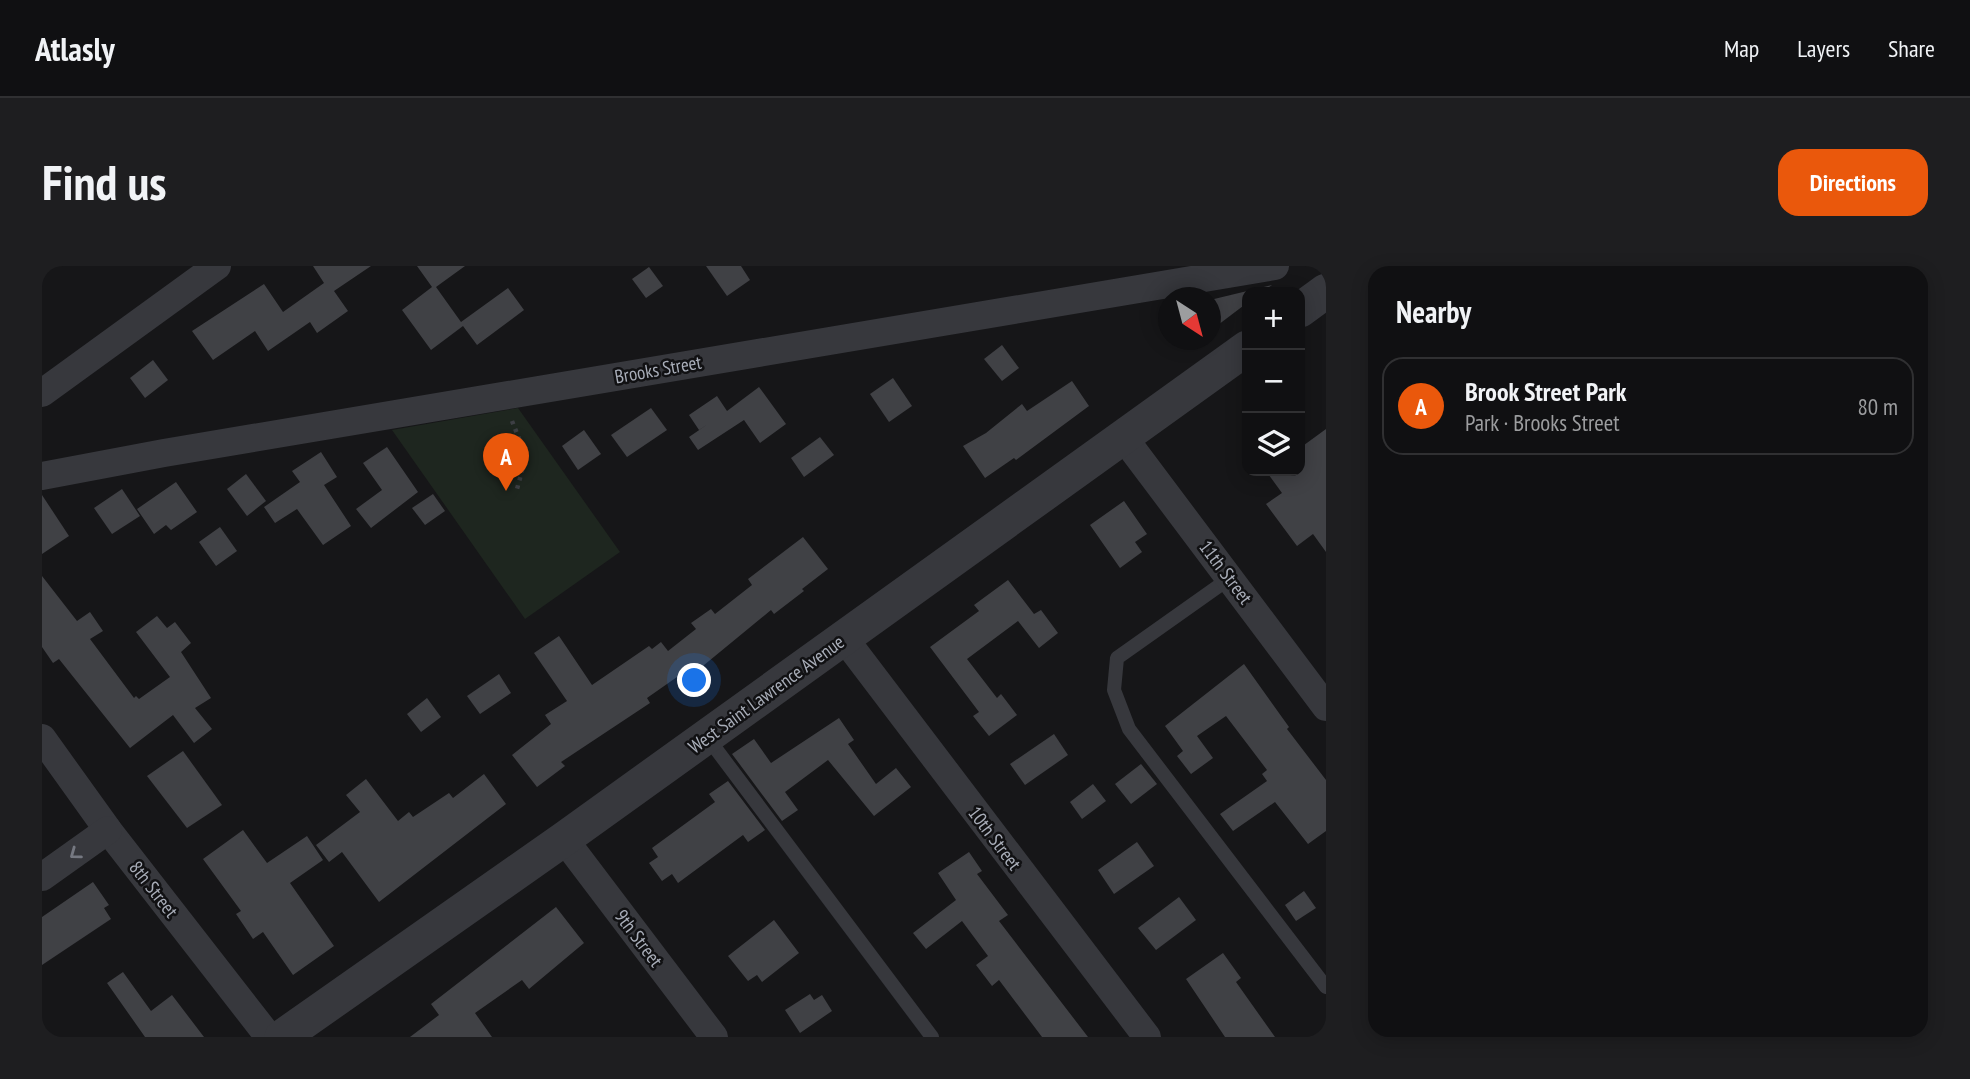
<!DOCTYPE html>
<meta charset="utf-8">
<style>
:root{--surface:#101012;--page:#1e1e20;--text:#f1f3f6;--muted:#9c9d9f;--line:#303032;--accent:#ea580c}
body{margin:0;font-family:"PT Sans Narrow",sans-serif;background:var(--page);color:var(--text)}
.controls{position:absolute;right:21px;top:21px;display:grid;overflow:hidden;border-radius:14px;box-shadow:0 4px 18px #0003}
.controls button{width:63px;height:63px;display:grid;place-items:center;padding:0;border:0;border-bottom:2px solid var(--line);background:var(--surface);color:var(--text);font:35px sans-serif}
.compass{position:absolute;left:1116px;top:21px;width:63px;height:63px;border-radius:50%;background:var(--surface);box-shadow:0 4px 18px #0003;rotate:144deg}
.you{position:absolute;left:653px;top:415px;width:24px;height:24px;margin:-18px;border:5px solid #fff;border-radius:50%;background:#1a73e8;box-shadow:0 0 0 10px #1a73e833}
.badge{display:grid;place-items:center;width:46px;height:46px;border-radius:50%;background:var(--accent);color:#fff;font-size:23px;font-weight:700}
.pin{position:absolute;translate:-50% -58px;filter:drop-shadow(0 2px 4px #0008)}
.pin::after{content:'';position:absolute;top:37px;width:24px;height:21px;background:inherit;clip-path:polygon(0 0,100% 0,50% 100%)}
.list{margin:0;padding:0;list-style:none}
h2{display:flex;justify-content:space-between;align-items:center;height:91px;margin:0;padding:0 28px;font-size:30px}
h2 small{font-size:23px;font-weight:400;color:var(--muted)}
.list li{display:grid;grid-template-columns:46px 1fr auto;gap:21px;align-items:center;box-sizing:border-box;height:98px;margin:0 14px 14px;padding:0 14px;border:2px solid var(--line);border-radius:21px}
.list b{display:block;font-size:26px;white-space:nowrap}
.list p{margin:0;font-size:23px;white-space:nowrap;color:var(--muted)}
.list em{font-size:23px;font-style:normal;color:var(--muted)}
.icon{flex:none;width:38px;height:38px;fill:none;stroke:currentColor;stroke-width:2;stroke-linecap:round;stroke-linejoin:round}
.map{position:relative;flex:none;width:1284px;height:771px;overflow:hidden;border-radius:21px}
header{display:flex;align-items:center;gap:42px;box-sizing:border-box;height:98px;padding:0 35px;background:var(--surface);border-bottom:2px solid var(--line)}
header strong{font-size:33px}
nav{display:flex;gap:38px;margin-inline-start:auto;font-size:24px}
.intro{display:flex;align-items:center;justify-content:space-between;box-sizing:border-box;height:168px;padding:0 42px}
h1{margin:0;font-size:49px}
.button{padding:18px 32px;border-radius:21px;background:var(--accent);color:#fff;font-size:24px;font-weight:700}
main{display:flex;gap:42px;padding:0 42px}
aside{flex:1;background:var(--surface);border-radius:21px;box-shadow:0 4px 18px #0003}
.map>svg:first-child{display:block}
.green{fill:#1e261f}
.building{fill:#404145}
.lines{fill:none;stroke-linecap:round;stroke-linejoin:round}
.path{stroke:#3d3f44;stroke-width:4.5;stroke-dasharray:3.5 5;stroke-linecap:butt}
.service{stroke:#37383d;stroke-width:14}
.minor{stroke:#37383d;stroke-width:28}
.tertiary{stroke:#37383d;stroke-width:35}
.oneway{stroke:#757881}
.labels{text-anchor:middle;dominant-baseline:central;stroke-width:5;stroke-linejoin:round;paint-order:stroke}
.street-label{font-size:19px;fill:#a8adb8;stroke:#111113}
</style>
<header>
<strong>Atlasly</strong>
<nav><a>Map</a><a>Layers</a><a>Share</a></nav>
</header>
<div class="intro"><h1>Find us</h1><a class="button">Directions</a></div>
<main>
<div class="map">
<svg width="1284" height="771" viewBox="0 0 1284 771">
<rect width="100%" height="100%" fill="#161618"/>
<polygon class="green" points="476,142 578,286 483,353 350,164"/>
<g class="building">
<polygon points="271,0 329,0 292,25 306,45 275,67 268,56 226,85 213,65 171,94 150,65 222,18 241,46 282,17"/>
<polygon points="375,0 423,0 394,21 419,56 466,22 482,44 435,79 421,60 389,84 360,44 390,21"/>
<polygon points="664,0 699,0 708,14 685,30"/>
<polygon points="607,1 621,20 604,32 590,13"/>
<polygon points="1230,19 1220,26 1205,26 1205,37 1168,65 1168,34"/>
<polygon points="960,79 977,102 960,115 942,93"/>
<polygon points="111,94 126,114 103,132 88,112"/>
<polygon points="851,112 870,140 847,156 828,128"/>
<polygon points="1030,115 1047,140 974,194 972,192 943,212 921,180 944,167 980,138 985,145"/>
<polygon points="717,121 744,158 718,177 702,154 656,184 647,171 666,158 657,164 647,149 675,130 685,145"/>
<polygon points="609,142 625,164 585,191 569,169"/>
<polygon points="1284,163 1284,286 1271,268 1255,280 1224,238 1240,227 1224,205 1258,205 1258,182"/>
<polygon points="542,164 559,188 536,204 520,180"/>
<polygon points="778,171 792,189 762,211 749,192"/>
<polygon points="345,181 376,226 329,262 314,243 340,224 321,197"/>
<polygon points="279,186 295,211 282,219 309,260 281,279 255,243 233,257 222,241 258,216 250,205"/>
<polygon points="204,208 224,235 205,250 185,223"/>
<polygon points="134,216 155,246 129,264 124,259 112,268 95,243"/>
<polygon points="80,223 98,250 70,268 52,242"/>
<polygon points="391,228 403,245 383,259 370,242"/>
<polygon points="0,229 27,270 0,288"/>
<polygon points="1082,235 1105,268 1093,276 1100,286 1078,302 1048,259"/>
<polygon points="178,261 195,285 174,300 157,276"/>
<polygon points="761,271 786,303 760,323 762,325 732,348 729,344 639,418 635,411 605,432 608,437 519,496 523,500 495,521 470,489 509,458 503,449 525,435 492,387 517,370 550,419 607,380 610,383 619,376 626,385 654,363 649,357 669,343 673,348 710,319 706,313"/>
<polygon points="0,310 35,355 48,346 61,365 48,373 92,432 94,430 97,433 128,411 94,366 115,350 125,362 133,356 149,377 139,386 169,432 153,442 170,463 152,477 131,449 88,482 17,393 11,397 0,381"/>
<polygon points="966,314 992,348 999,344 1016,367 997,382 976,355 925,393 955,432 959,428 975,449 947,470 931,450 937,446 888,381 937,345 932,339"/>
<polygon points="1202,398 1247,461 1245,463 1284,514 1284,565 1266,578 1233,536 1191,565 1178,548 1225,515 1220,508 1225,504 1184,450 1155,470 1171,492 1149,508 1135,490 1141,485 1123,460"/>
<polygon points="457,408 469,427 438,448 425,430"/>
<polygon points="385,432 399,451 379,466 365,448"/>
<polygon points="797,452 812,474 806,478 834,518 854,502 869,521 832,550 786,494 743,526 756,544 740,555 690,488 712,473 729,497"/>
<polygon points="1012,468 1026,489 983,519 968,498"/>
<polygon points="141,485 180,539 145,562 105,510"/>
<polygon points="1099,498 1115,518 1089,538 1073,518"/>
<polygon points="442,508 464,538 337,636 300,586 287,596 274,579 318,546 304,529 324,513 356,555 367,546 371,551 407,527 411,532"/>
<polygon points="686,515 723,564 706,576 701,569 636,617 630,608 620,615 607,597 616,591 610,582 673,536 667,528"/>
<polygon points="1051,518 1064,535 1040,553 1028,536"/>
<polygon points="201,564 225,597 265,570 281,594 248,617 292,680 251,709 221,666 211,673 194,648 199,645 161,593"/>
<polygon points="1095,576 1112,600 1072,628 1056,604"/>
<polygon points="927,586 940,605 935,608 966,649 957,655 1046,771 1000,771 957,714 950,720 934,699 946,690 920,655 884,683 871,667 914,634 896,607"/>
<polygon points="51,616 67,639 62,642 69,653 0,699 0,651"/>
<polygon points="1262,625 1274,642 1254,655 1243,639"/>
<polygon points="1137,631 1154,654 1114,684 1096,662"/>
<polygon points="514,641 542,677 487,723 480,714 433,747 450,771 368,771 397,749 389,738"/>
<polygon points="732,654 757,687 720,716 715,709 706,715 686,690"/>
<polygon points="1181,687 1199,712 1194,716 1233,771 1183,771 1144,713"/>
<polygon points="81,706 109,745 130,729 162,771 103,771 65,717"/>
<polygon points="768,728 772,734 780,729 790,745 758,767 743,744"/>
</g>
<g class="lines">
<polyline class="path" points="470,155 484,190 475,223"/>
<g class="service">
<polyline points="1188,312 1075,392 1072,424 1087,463 1284,721"/>
<polyline points="665,471 890,771"/>
</g>
<g class="minor">
<polyline points="0,127 175,0"/>
<polyline points="1082,172 1284,441"/>
<polyline points="0,210 122,187 1233,0"/>
<polyline points="802,372 1105,771"/>
<polyline points="0,472 66,564 227,771"/>
<polyline points="522,573 672,771"/>
<polyline points="0,611 66,564"/>
</g>
<g class="tertiary">
<polyline points="1258,44 1284,25"/>
<polyline points="240,771 522,573 1205,82"/>
</g>
</g>
<defs><path id="oneway-chevron" d="M-2-3.5L2.5 0L-2 3.5" fill="none" stroke-width="1.6" stroke-linecap="round" stroke-linejoin="round" transform="scale(1.75)"/></defs>
<use class="oneway" href="#oneway-chevron" transform="translate(33 588) rotate(144)"/>
<g class="labels">
<g class="street-label">
<text transform="translate(616 103) rotate(-10)">Brooks Street</text>
<text transform="translate(1184 306) rotate(53)">11th Street</text>
<text transform="translate(724 428) rotate(-36)">West Saint Lawrence Avenue</text>
<text transform="translate(953 572) rotate(53)">10th Street</text>
<text transform="translate(112 623) rotate(52)">8th Street</text>
<text transform="translate(597 672) rotate(53)">9th Street</text>
</g>
</g>
</svg>
<div class="controls">
<button>+</button>
<button>−</button>
<button><svg class="icon" aria-label="layers" viewBox="0 0 24 24"><path d="M12 4l9 5-9 5-9-5zM3 14l9 5 9-5"/></svg></button>
</div>
<svg class="compass" viewBox="-18 -18 36 36"><path d="M0-13l5 13h-10z" fill="#e53935"/><path d="M0 13l5-13h-10z" fill="#9c9d9f"/></svg>
<div class="you"></div>
<div class="pin badge" style="left:464px;top:225px">A</div>
</div>
<aside>
<h2>Nearby<small></small></h2>
<ul class="list">
<li><span class="badge">A</span><div><b>Brook Street Park</b><p>Park · Brooks Street</p></div><em>80 m</em></li>
</ul>
</aside>
</main>
